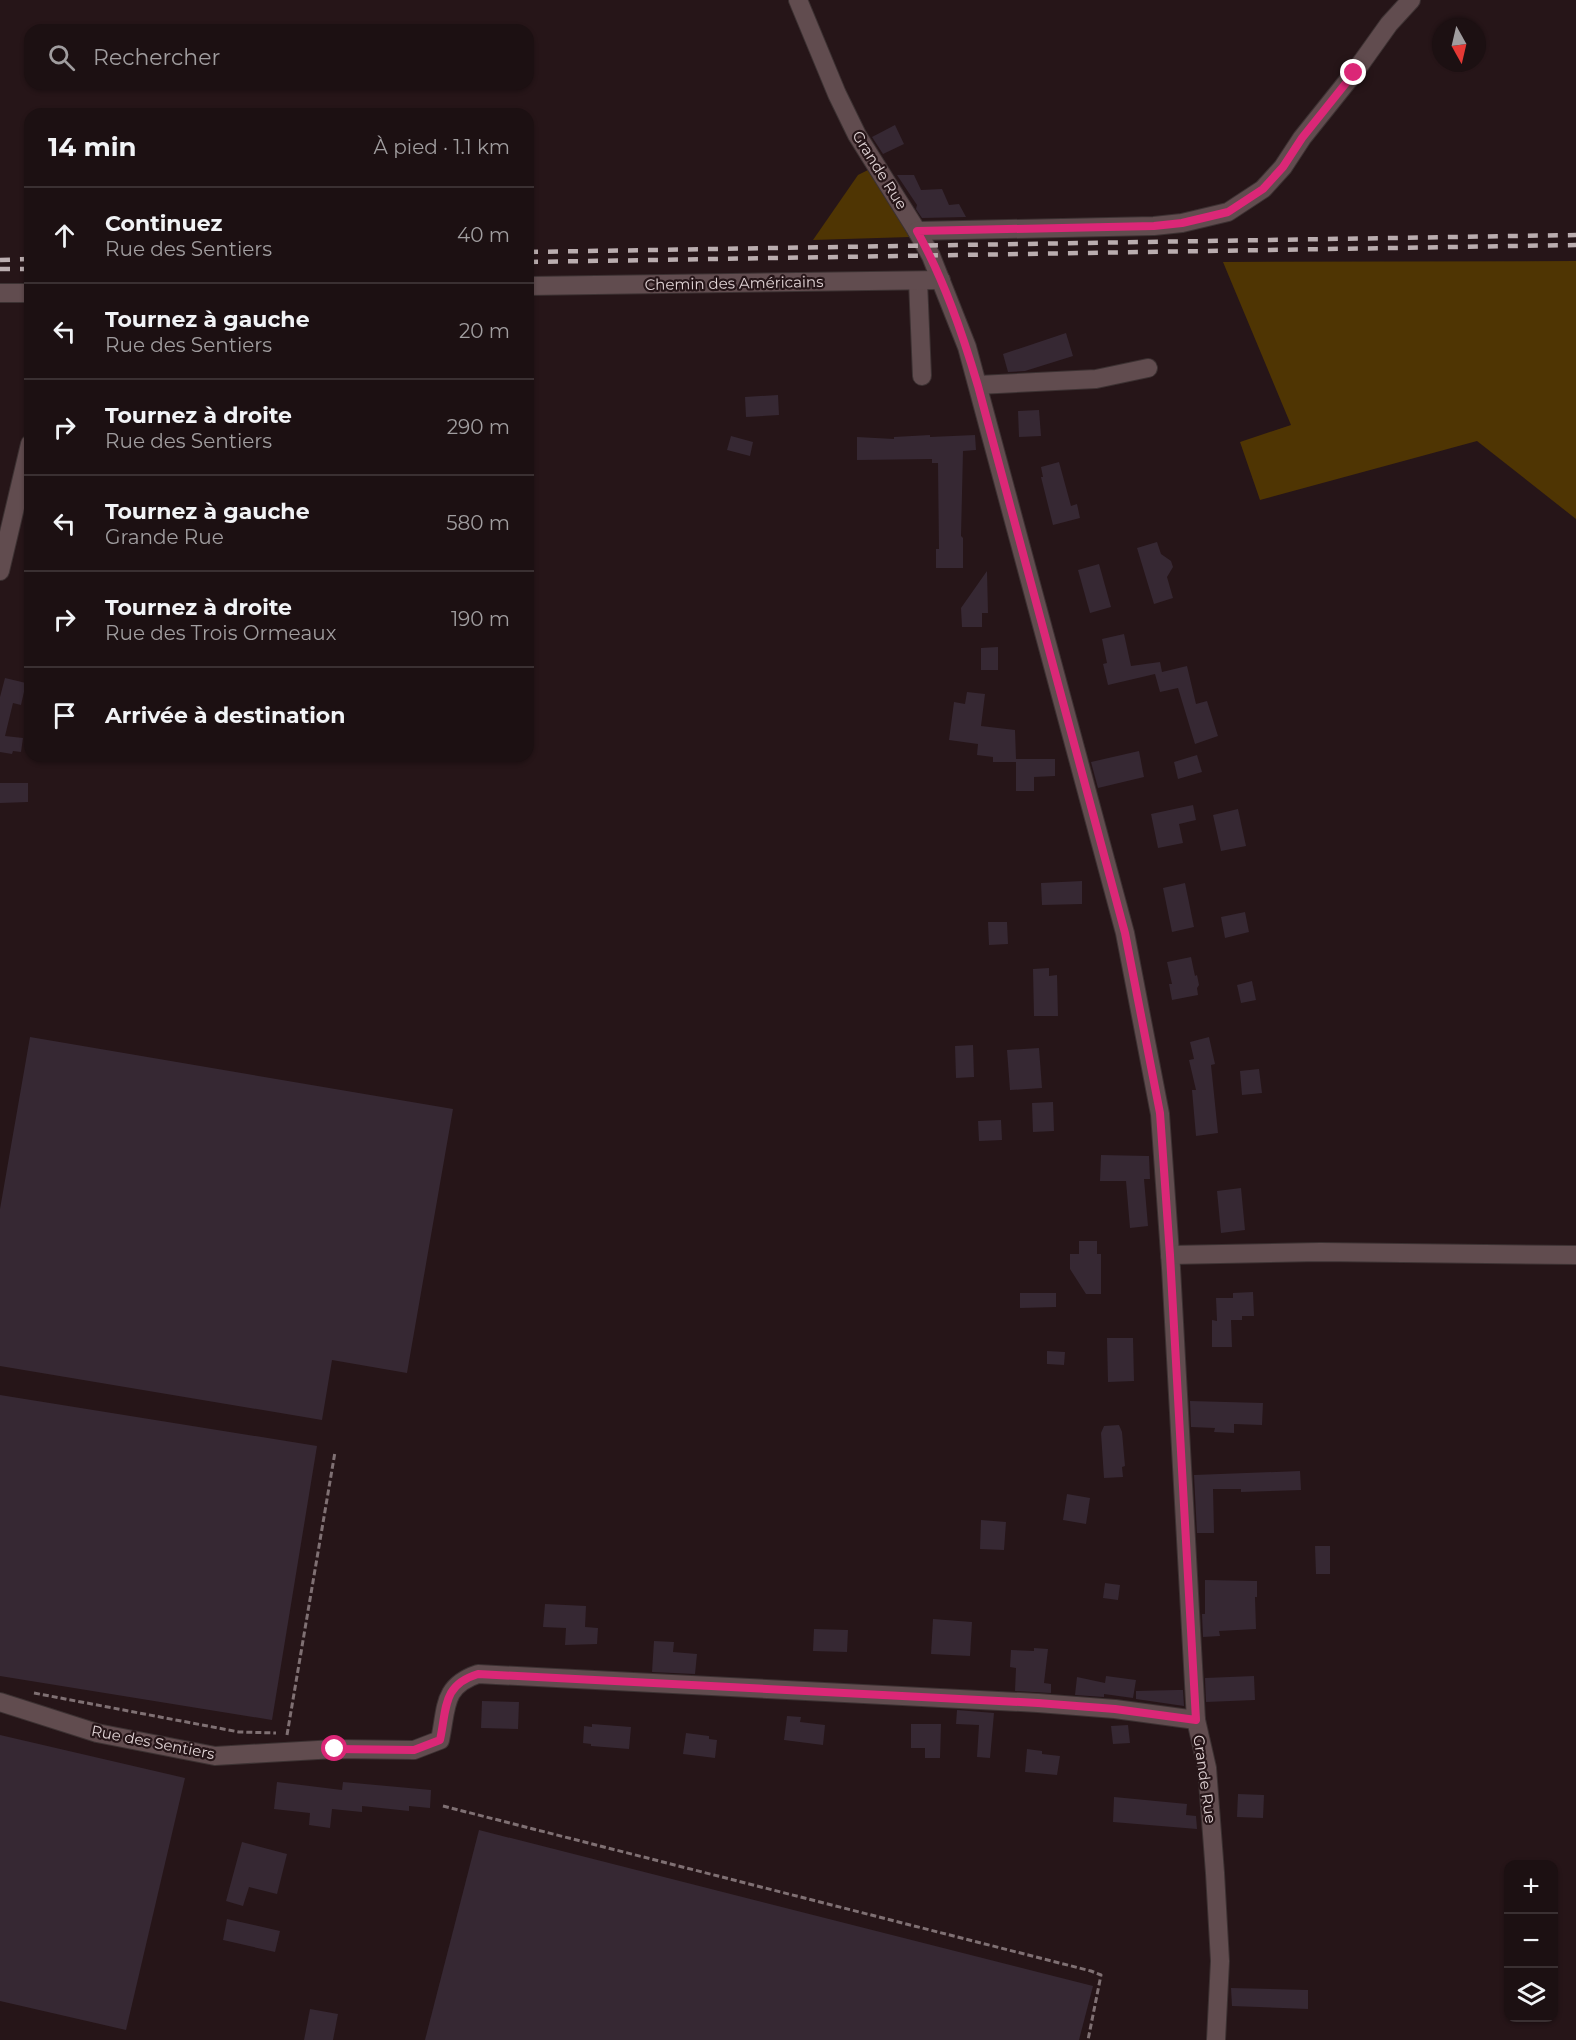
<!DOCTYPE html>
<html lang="fr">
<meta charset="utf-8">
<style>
:root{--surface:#1c1012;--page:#291e20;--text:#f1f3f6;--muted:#a09d9f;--line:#3a3032}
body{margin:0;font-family:Montserrat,sans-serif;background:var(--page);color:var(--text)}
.controls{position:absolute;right:18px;bottom:18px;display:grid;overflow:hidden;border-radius:12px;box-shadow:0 2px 4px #0004}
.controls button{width:54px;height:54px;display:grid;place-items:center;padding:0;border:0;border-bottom:2px solid var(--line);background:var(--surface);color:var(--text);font:30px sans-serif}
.compass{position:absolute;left:1432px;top:18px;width:54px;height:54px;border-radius:50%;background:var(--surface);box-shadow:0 2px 4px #0004;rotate:172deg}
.stop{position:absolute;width:18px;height:18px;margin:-14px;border:4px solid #db2777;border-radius:50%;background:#fff}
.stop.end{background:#db2777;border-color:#fff;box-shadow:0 2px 6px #0008}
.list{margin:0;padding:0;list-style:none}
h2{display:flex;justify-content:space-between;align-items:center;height:78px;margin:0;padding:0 24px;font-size:26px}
h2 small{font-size:20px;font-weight:400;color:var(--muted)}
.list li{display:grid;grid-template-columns:39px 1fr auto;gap:18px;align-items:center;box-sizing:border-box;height:96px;padding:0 24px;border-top:2px solid var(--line)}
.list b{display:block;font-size:22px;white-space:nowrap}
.list p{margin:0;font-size:20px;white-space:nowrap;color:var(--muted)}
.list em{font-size:20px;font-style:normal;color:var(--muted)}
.icon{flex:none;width:33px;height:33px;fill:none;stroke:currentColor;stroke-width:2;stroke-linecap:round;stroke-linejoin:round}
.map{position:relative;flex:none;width:1576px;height:2040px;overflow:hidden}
.search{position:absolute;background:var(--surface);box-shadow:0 2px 4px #0004;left:24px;top:24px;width:510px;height:66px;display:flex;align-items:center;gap:15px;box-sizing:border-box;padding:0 21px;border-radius:18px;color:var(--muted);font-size:22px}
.panel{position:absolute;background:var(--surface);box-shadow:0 2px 4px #0004;left:24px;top:108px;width:510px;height:654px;border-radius:18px}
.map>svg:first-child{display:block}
.green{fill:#4f3503}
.building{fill:#362833}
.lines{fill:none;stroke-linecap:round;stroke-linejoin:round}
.minor-casing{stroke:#3c3132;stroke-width:20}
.path{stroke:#7f7073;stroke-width:3;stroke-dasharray:6 3;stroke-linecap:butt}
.minor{stroke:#614c4f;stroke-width:18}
.rail{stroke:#baadaf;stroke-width:4.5;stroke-dasharray:10 10;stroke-linecap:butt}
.route{stroke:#db2777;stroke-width:8}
.labels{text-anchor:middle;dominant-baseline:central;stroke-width:4.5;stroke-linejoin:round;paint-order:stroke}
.street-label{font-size:15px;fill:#e0d3d5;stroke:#261518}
</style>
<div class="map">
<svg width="1576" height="2040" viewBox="0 0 1576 2040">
<rect width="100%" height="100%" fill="#261518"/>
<g class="green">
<polygon points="868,170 910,237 813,240 858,175"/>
<polygon points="1576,261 1576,519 1477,441 1260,500 1240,442 1291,425 1223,262"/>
</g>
<g class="building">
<polygon points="895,125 904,144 883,154 872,137"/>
<polygon points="897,175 914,175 921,190 942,189 949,205 959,204 966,217 922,218 916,209 917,205"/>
<polygon points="1066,333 1073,356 1025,371 1008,372 1003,354"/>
<polygon points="778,395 779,415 746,417 745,397"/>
<polygon points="1039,410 1041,436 1019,437 1018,411"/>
<polygon points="930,435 930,437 975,435 976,450 963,451 961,536 963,538 963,568 936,568 936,549 939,549 938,463 932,463 932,459 857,460 857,437 894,439 894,437"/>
<polygon points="731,436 753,442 750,456 727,450"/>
<polygon points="1059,462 1071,506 1077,504 1080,518 1053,525 1041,477 1043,477 1041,467"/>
<polygon points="1157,542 1161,554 1171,561 1173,567 1167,577 1173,598 1154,604 1137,548"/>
<polygon points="1099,564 1111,607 1090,613 1078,570"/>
<polygon points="987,571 988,613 982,613 982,627 962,627 961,608"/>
<polygon points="1124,634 1131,666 1160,662 1162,672 1187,666 1196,704 1207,701 1218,736 1195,744 1178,688 1160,692 1155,674 1108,685 1103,664 1107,663 1102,639"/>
<polygon points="998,647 998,670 981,670 981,648"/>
<polygon points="5,678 26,683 21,705 13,703 5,736 23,738 21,752 13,751 12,754 0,752 0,697"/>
<polygon points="967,692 985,694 981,726 1015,730 1016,759 1055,759 1055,776 1034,777 1034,791 1016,791 1016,762 993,762 993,757 977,755 978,744 949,740 954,702 965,704"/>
<polygon points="1139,751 1144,777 1098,788 1091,762"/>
<polygon points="1197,755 1202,772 1178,779 1174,762"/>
<polygon points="0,783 28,783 28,802 0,803"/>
<polygon points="1193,805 1196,820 1179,824 1183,843 1158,848 1151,814"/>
<polygon points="1238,809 1246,846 1221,851 1213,815"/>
<polygon points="1082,881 1082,904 1042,905 1041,883"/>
<polygon points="1185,883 1194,927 1172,932 1163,888"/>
<polygon points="1245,912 1249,932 1225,938 1221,917"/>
<polygon points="988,922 1007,922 1008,944 989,945"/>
<polygon points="1191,957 1195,976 1197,975 1199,985 1197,988 1198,995 1172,1000 1169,984 1172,984 1167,962"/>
<polygon points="1049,968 1049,976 1057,975 1058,1016 1034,1016 1033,969"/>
<polygon points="1252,981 1256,1000 1241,1003 1237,985"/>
<polygon points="30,1037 453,1109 407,1373 332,1360 322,1420 0,1366 0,1209"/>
<polygon points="1209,1037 1215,1064 1211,1065 1218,1133 1196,1136 1192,1090 1196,1090 1189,1060 1194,1059 1190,1042"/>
<polygon points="973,1045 974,1077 956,1078 955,1046"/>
<polygon points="1039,1048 1042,1088 1010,1090 1007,1050"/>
<polygon points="1259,1069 1262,1093 1242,1095 1240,1071"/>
<polygon points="1053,1102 1054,1131 1033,1132 1032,1103"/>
<polygon points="1001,1120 1002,1140 979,1141 978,1121"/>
<polygon points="1101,1155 1149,1156 1150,1179 1144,1179 1148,1226 1130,1228 1126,1181 1100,1181"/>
<polygon points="1241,1188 1245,1230 1221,1233 1217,1191"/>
<polygon points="1079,1241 1097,1241 1097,1254 1101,1254 1101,1294 1086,1294 1070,1269 1070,1254 1079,1254"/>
<polygon points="1253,1292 1254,1316 1242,1316 1242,1320 1231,1320 1232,1347 1212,1347 1212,1320 1217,1321 1216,1298 1233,1298 1233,1293"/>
<polygon points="1020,1293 1056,1293 1056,1307 1020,1308"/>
<polygon points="1107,1338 1133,1338 1134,1381 1108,1382"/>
<polygon points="1047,1351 1065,1352 1064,1365 1047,1364"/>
<polygon points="0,1395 317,1446 272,1720 0,1676"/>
<polygon points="1190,1401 1263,1403 1262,1425 1234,1424 1234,1433 1214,1432 1215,1428 1191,1427"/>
<polygon points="1119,1425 1122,1432 1125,1466 1122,1467 1123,1477 1104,1478 1101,1433 1104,1426"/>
<polygon points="1300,1471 1301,1490 1241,1492 1241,1489 1213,1489 1214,1533 1197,1533 1194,1475"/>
<polygon points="1067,1494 1090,1498 1086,1524 1063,1520"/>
<polygon points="981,1520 1006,1522 1004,1550 980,1549"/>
<polygon points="1315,1546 1330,1546 1330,1574 1316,1574"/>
<polygon points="1205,1580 1257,1581 1257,1597 1255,1597 1256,1629 1219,1631 1220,1636 1203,1637 1202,1614 1205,1614"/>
<polygon points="1105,1583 1120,1585 1118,1600 1103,1598"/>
<polygon points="545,1604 586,1606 585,1627 598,1628 597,1644 565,1645 566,1628 543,1627"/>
<polygon points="933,1619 972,1622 970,1656 931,1654"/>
<polygon points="814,1629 848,1630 847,1652 813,1651"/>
<polygon points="654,1641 674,1642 673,1652 697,1654 695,1674 652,1672"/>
<polygon points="1034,1648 1048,1649 1044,1683 1051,1684 1051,1693 1015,1691 1016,1668 1010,1667 1011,1650 1034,1651"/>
<polygon points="1106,1676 1136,1680 1133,1698 1104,1694 1104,1697 1075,1695 1077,1677 1105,1683"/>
<polygon points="1254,1676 1255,1700 1206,1702 1205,1678"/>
<polygon points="1177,1690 1183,1690 1184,1706 1136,1699 1136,1691"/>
<polygon points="482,1701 519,1702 518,1729 481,1728"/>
<polygon points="957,1710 994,1713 990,1758 977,1757 979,1725 956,1724"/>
<polygon points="787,1716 801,1717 800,1722 825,1725 823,1745 784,1740"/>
<polygon points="592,1724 631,1727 629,1749 591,1746 591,1744 583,1743 584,1726 592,1727"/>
<polygon points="911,1724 941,1724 940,1758 925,1758 925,1748 911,1748"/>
<polygon points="1128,1725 1130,1743 1113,1744 1111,1726"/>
<polygon points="686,1733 709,1736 709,1739 717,1740 715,1758 683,1754"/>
<polygon points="0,1735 185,1778 126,2030 0,2001"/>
<polygon points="1027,1749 1042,1751 1042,1754 1060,1756 1057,1775 1025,1772"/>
<polygon points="277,1782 342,1790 343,1782 431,1790 430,1808 409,1806 409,1811 362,1806 362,1812 332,1809 330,1828 309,1825 310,1813 274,1809"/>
<polygon points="1238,1794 1264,1795 1263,1818 1237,1817"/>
<polygon points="1114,1797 1187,1804 1186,1815 1196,1816 1197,1829 1113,1822"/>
<polygon points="479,1830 1093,1986 1079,2040 425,2040"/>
<polygon points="242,1842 287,1854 277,1894 249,1887 243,1906 226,1901"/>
<polygon points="227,1919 280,1931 275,1952 223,1940"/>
<polygon points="1231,1988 1308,1990 1308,2009 1232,2006"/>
<polygon points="310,2009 338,2014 333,2040 304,2040"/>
</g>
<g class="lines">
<defs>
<g id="minor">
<polyline points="798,0 837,94 857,135 917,231 931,256 967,347 1125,933 1160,1114 1171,1268 1196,1720 1207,1768 1215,1873 1220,1961 1216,2040"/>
<polyline points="917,231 1154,226 1182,223 1228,212 1263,189 1283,167 1302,138 1354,73 1389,24 1411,0"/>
<polyline points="918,281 922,376"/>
<polyline points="528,286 941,280"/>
<polyline points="0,293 30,293"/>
<polyline points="978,385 1096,379 1148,368"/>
<polyline points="0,571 30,444"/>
<polyline points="1170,1255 1320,1252 1576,1255"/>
<path d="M0,1702L97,1733L215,1756L335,1749L414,1750L440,1740C447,1708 442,1686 478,1674L1038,1703L1115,1709L1196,1720"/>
</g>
</defs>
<use href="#minor" class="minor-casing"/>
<g class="path">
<polyline points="34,1693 239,1732 276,1733"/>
<polyline points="287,1735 335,1452"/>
<polyline points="443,1806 1091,1971 1101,1975 1088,2040"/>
</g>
<use href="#minor" class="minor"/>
<g class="rail">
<polyline points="528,252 1576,235"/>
<polyline points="0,260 30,259"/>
<polyline points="528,262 1576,245"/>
<polyline points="0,269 30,269"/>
</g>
</g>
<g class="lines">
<path class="route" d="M335,1749L414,1750L440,1740C447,1708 442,1685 478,1674L1038,1703L1115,1709L1196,1720L1170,1255L1160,1113L1125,933L978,386C962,332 944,280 917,231L1154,226L1182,223L1228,212L1263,189L1283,167L1302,138L1354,73"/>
</g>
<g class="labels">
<g class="street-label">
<text transform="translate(880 170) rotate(58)">Grande Rue</text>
<text transform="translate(734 283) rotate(-1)">Chemin des Américains</text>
<text transform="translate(153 1742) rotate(11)">Rue des Sentiers</text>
<text transform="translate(1205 1779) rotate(82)">Grande Rue</text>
</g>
</g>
</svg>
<div class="controls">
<button>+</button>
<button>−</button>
<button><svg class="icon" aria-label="layers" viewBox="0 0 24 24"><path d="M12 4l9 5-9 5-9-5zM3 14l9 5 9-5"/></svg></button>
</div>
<svg class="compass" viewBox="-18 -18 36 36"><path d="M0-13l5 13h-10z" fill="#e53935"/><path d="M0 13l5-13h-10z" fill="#a09d9f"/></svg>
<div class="stop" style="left:335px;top:1749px"></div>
<div class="stop end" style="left:1354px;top:73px"></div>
<div class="search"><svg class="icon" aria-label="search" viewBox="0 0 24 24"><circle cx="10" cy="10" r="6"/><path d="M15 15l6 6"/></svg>Rechercher</div>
<section class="panel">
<h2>14 min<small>À pied · 1.1 km</small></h2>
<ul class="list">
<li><svg class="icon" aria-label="ahead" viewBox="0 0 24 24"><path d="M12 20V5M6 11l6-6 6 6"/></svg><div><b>Continuez</b><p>Rue des Sentiers</p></div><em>40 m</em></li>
<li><svg class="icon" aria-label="left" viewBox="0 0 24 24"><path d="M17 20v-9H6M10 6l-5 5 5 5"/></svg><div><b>Tournez à gauche</b><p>Rue des Sentiers</p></div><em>20 m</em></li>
<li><svg class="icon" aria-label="right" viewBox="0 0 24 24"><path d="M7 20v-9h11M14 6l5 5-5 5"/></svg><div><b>Tournez à droite</b><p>Rue des Sentiers</p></div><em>290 m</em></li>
<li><svg class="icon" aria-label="left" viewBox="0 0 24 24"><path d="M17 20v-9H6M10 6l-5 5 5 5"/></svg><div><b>Tournez à gauche</b><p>Grande Rue</p></div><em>580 m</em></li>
<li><svg class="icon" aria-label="right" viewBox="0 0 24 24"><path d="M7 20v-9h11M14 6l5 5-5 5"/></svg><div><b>Tournez à droite</b><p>Rue des Trois Ormeaux</p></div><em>190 m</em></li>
<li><svg class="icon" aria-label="arrive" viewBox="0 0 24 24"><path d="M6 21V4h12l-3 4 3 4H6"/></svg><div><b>Arrivée à destination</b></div></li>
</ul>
</section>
</div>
